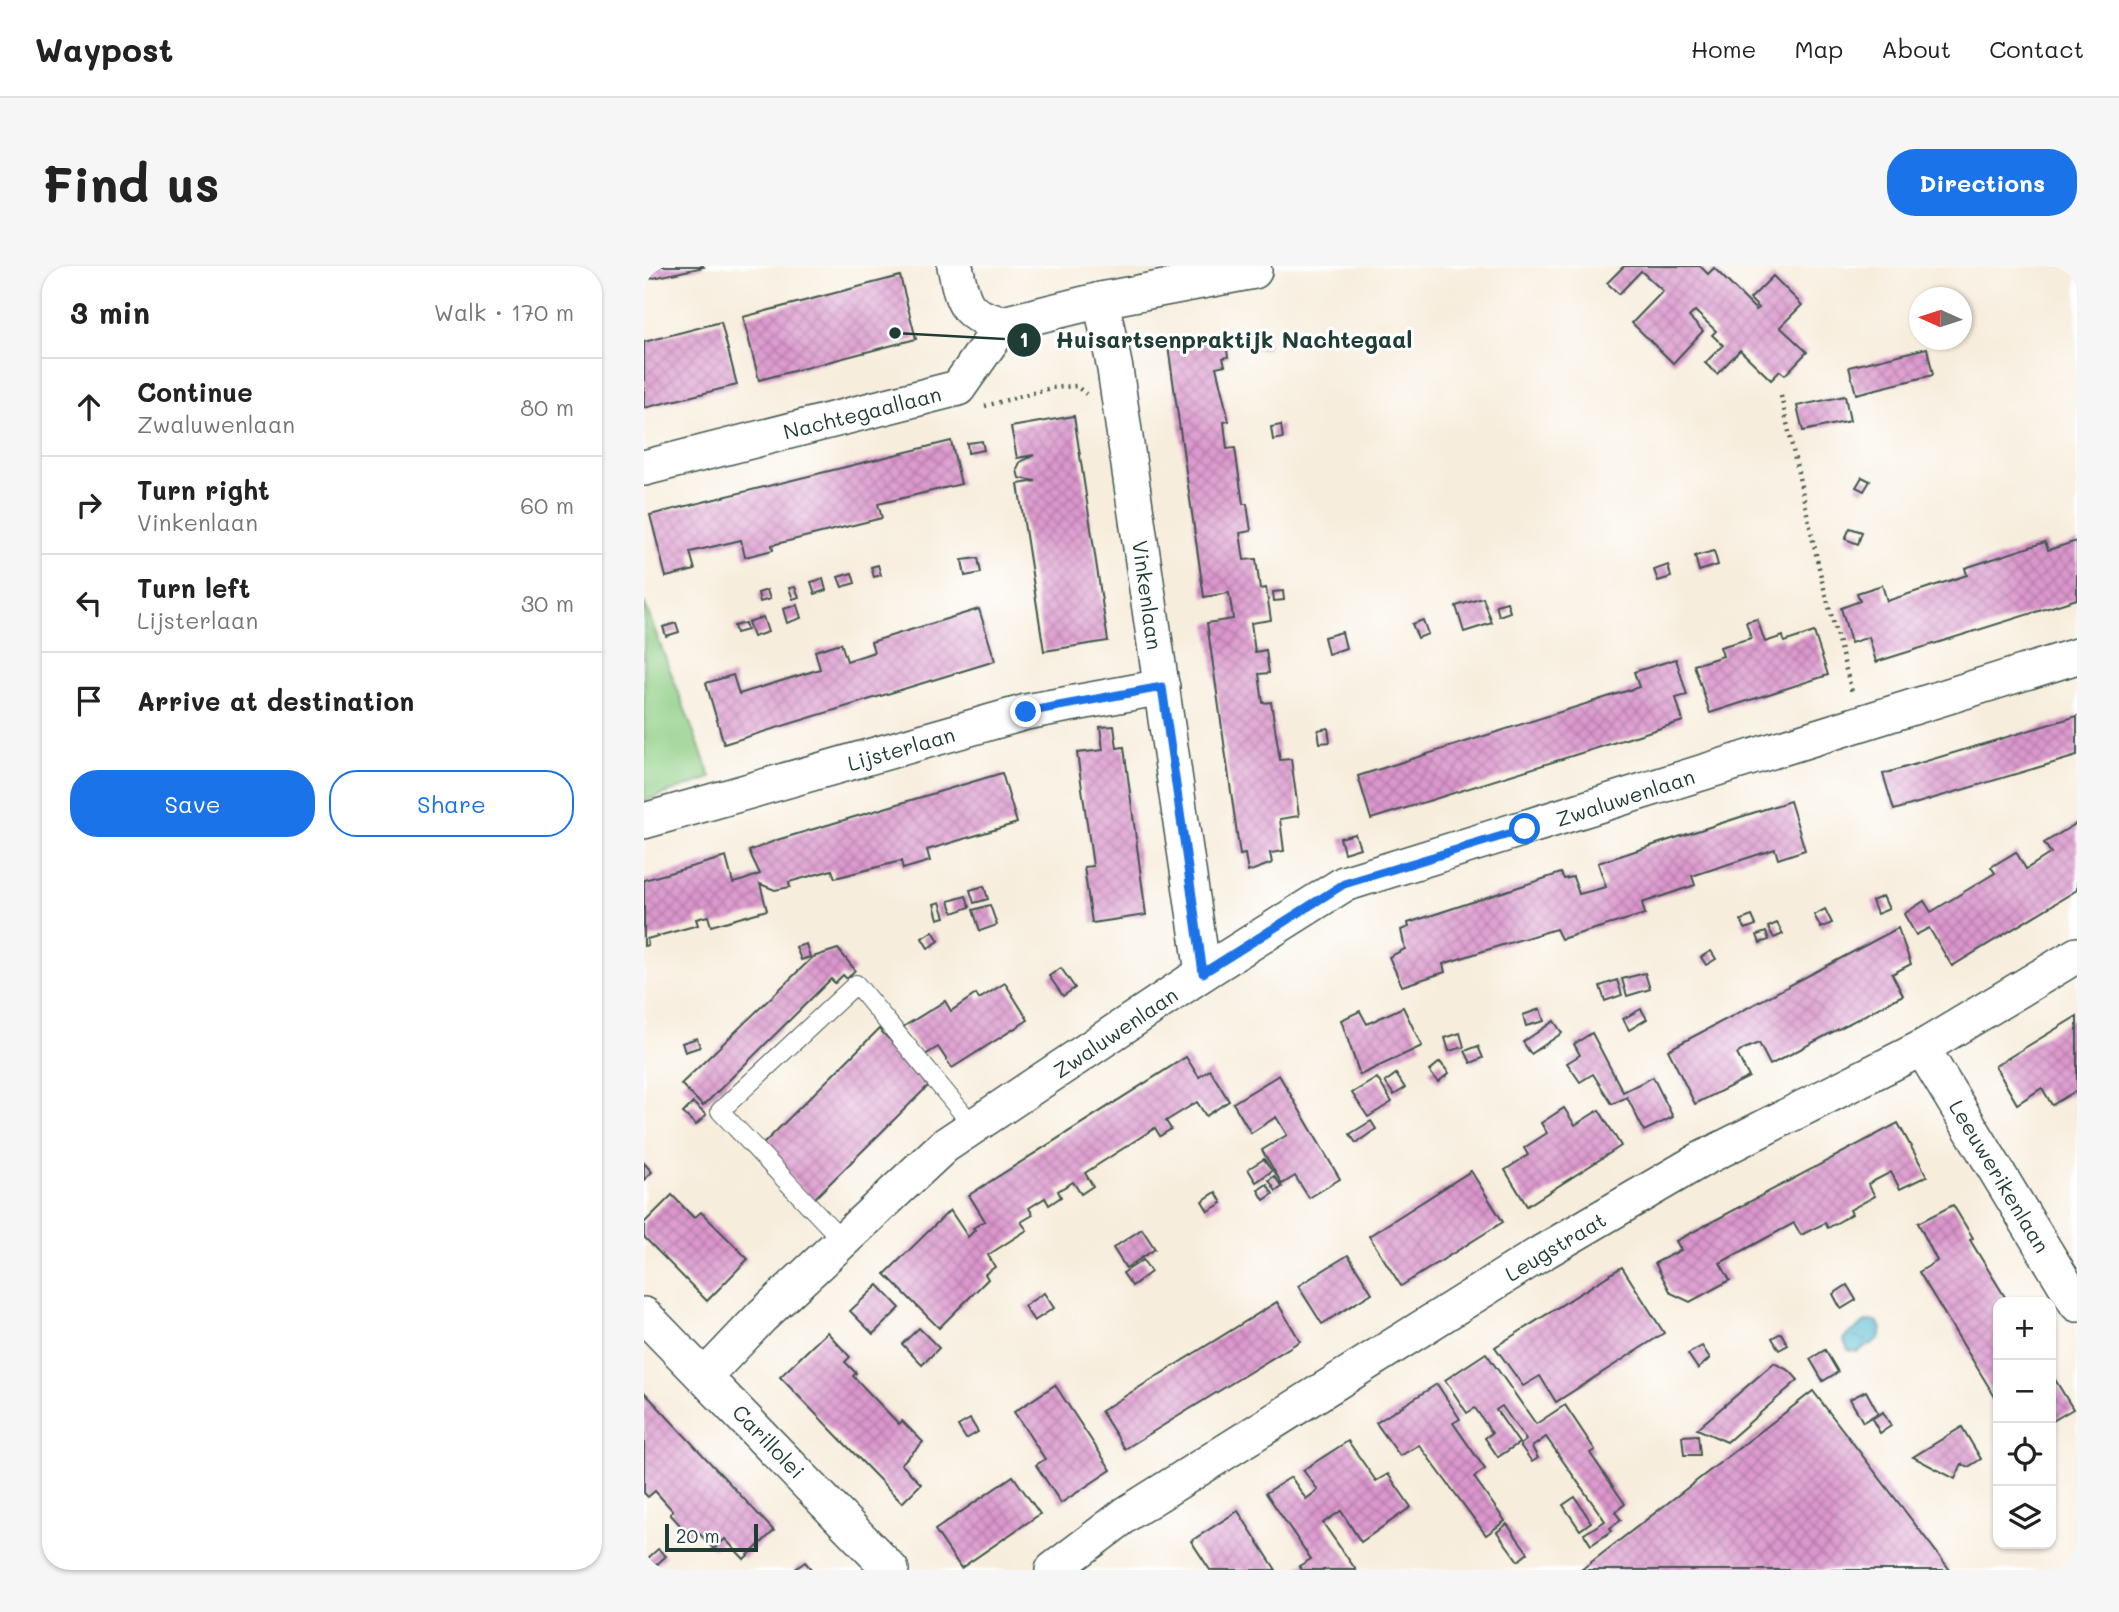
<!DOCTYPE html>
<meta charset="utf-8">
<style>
:root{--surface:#fff;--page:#f6f6f6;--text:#222;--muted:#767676;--line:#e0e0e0;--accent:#1a73e8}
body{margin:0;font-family:Mali,sans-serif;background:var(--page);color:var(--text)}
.controls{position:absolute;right:21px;bottom:21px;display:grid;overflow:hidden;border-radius:14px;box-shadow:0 2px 5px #0004}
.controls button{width:63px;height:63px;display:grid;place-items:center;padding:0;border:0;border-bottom:2px solid var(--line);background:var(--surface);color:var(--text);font:35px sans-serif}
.compass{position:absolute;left:1265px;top:21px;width:63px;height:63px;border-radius:50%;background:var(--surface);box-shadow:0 2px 5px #0004;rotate:273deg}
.scale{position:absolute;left:21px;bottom:18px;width:93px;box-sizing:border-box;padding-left:7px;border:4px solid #1f3d34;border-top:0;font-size:19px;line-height:24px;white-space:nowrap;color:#1f3d34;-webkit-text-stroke:5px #fff;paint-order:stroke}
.stop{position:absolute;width:21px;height:21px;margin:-16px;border:5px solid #1a73e8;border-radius:50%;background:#fff}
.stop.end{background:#1a73e8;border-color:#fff;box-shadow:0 2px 7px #0008}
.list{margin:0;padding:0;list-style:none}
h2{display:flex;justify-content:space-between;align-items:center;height:91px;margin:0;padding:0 28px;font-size:30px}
h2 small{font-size:23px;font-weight:400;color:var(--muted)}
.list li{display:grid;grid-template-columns:46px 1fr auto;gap:21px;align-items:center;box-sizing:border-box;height:98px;padding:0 28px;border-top:2px solid var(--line)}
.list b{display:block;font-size:26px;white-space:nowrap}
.list p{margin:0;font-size:23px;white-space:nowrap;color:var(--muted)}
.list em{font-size:23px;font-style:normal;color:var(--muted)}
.actions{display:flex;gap:14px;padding:21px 28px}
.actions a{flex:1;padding:16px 0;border:2px solid var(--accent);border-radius:28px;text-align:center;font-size:24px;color:var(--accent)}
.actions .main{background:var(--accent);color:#fff}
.icon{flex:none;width:38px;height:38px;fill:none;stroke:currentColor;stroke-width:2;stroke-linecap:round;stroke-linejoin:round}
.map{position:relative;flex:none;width:1433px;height:1304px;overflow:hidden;border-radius:28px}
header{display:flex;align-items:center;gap:42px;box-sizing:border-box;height:98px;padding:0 35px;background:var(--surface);border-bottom:2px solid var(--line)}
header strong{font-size:33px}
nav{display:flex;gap:38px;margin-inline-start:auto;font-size:24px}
.intro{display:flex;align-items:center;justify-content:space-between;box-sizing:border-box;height:168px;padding:0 42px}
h1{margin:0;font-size:49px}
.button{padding:18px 32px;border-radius:28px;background:var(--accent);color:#fff;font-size:24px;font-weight:700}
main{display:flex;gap:42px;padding:0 42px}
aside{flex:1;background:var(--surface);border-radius:28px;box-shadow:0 2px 5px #0004}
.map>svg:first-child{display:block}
.park{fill:#8fce84;stroke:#57865c;stroke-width:2}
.water{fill:url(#water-ripples);stroke:#387a81;stroke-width:2}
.building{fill:url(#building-cross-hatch)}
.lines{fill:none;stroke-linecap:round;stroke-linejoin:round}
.service-casing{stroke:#3f574d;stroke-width:20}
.minor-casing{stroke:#3f574d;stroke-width:38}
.path{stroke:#3f574d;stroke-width:4.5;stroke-dasharray:2 5;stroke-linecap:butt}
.service{stroke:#fff;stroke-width:18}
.minor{stroke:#fff;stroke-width:35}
.route{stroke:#1a73e8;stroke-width:9}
.labels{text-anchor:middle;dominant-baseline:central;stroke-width:6;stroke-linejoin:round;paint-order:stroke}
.street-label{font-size:21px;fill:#1f3d34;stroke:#fff}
.leader{fill:none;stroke:#1f3d34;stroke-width:2.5}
.callout-dot{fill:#1f3d34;stroke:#fff;stroke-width:2.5}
.mark-label{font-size:21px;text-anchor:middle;font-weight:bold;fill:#fff}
.callout-label{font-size:23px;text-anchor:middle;font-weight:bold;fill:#1f3d34;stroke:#fff;stroke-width:6;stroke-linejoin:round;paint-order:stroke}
</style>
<header>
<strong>Waypost</strong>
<nav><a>Home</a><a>Map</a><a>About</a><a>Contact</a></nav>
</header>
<div class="intro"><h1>Find us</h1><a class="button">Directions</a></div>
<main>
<aside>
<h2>3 min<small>Walk · 170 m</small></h2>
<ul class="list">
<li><svg class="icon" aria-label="ahead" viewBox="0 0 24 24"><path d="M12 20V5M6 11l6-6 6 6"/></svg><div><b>Continue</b><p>Zwaluwenlaan</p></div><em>80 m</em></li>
<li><svg class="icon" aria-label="right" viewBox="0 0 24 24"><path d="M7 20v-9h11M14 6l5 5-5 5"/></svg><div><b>Turn right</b><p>Vinkenlaan</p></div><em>60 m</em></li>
<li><svg class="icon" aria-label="left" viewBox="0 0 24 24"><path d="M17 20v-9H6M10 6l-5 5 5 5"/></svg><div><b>Turn left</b><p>Lijsterlaan</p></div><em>30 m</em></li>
<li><svg class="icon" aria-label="arrive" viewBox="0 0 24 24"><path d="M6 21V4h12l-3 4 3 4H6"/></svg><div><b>Arrive at destination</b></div></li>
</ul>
<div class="actions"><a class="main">Save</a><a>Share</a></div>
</aside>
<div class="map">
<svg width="1433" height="1304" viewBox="0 0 1433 1304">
<defs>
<pattern id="water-ripples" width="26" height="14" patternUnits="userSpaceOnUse" patternTransform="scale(1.75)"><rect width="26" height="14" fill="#51b8ce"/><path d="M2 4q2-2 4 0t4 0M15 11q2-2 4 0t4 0" fill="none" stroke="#4397a8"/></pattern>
<pattern id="building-cross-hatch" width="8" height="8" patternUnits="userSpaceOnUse" patternTransform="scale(1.75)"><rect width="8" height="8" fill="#dc97cd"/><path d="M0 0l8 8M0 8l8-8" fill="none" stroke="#b27ca7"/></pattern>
</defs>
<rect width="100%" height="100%" fill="#fff"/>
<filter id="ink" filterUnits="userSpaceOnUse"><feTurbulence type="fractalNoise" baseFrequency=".0143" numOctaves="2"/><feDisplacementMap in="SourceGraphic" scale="14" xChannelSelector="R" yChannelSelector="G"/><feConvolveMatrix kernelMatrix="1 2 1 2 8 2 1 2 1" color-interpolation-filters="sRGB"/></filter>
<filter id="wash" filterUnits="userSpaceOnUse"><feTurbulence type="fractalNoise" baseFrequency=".00686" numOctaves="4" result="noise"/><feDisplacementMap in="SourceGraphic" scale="28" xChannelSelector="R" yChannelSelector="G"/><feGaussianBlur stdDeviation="1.57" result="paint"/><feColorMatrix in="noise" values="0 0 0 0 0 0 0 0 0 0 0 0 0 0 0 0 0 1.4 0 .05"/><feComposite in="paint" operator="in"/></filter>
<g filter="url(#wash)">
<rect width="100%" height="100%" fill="#f7eddc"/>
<polygon class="park" points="0,336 67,512 0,535"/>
<polygon class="water" points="1223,1055 1233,1055 1238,1063 1235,1073 1213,1086 1204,1084 1200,1075 1202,1070"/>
<g id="blocks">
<g class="building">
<polygon points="0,0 59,0 60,1 0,14"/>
<polygon points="980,0 1056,0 1064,8 1070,2 1112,44 1115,42 1106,33 1129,10 1158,39 1136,61 1163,86 1141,109 1136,105 1127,114 1096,84 1073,108 1061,97 1079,79 1068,69 1072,65 1051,45 1045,51 1059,65 1029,97 988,57 1019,25 997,5 975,28 963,17"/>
<polygon points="256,10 272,73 115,114 99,51"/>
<polygon points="77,56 93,119 0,142 0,76"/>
<polygon points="622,66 624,83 611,84 609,68"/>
<polygon points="581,71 584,91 579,92 581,99 572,101 585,155 580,156 583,183 591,182 599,238 603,238 607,265 596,267 600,294 612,293 616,323 622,322 627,354 607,357 611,386 622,384 625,407 615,408 619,437 627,436 636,494 647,493 655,550 636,553 640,585 626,587 628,597 604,606 601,588 596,589 563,357 589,353 588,345 585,327 560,331 524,80"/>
<polygon points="1283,82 1289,109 1212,128 1205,101"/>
<polygon points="1201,130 1206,155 1159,165 1153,140"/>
<polygon points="430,150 464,375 400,385 374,218 392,215 375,212 373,204 376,196 390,189 373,192 367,161"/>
<polygon points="637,159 639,172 629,174 627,161"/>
<polygon points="307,175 317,218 234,238 238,252 128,279 129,284 101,291 97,274 46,286 51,304 22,311 6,249"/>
<polygon points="338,175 340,184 324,187 323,177"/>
<polygon points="1218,211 1226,215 1220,225 1212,221"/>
<polygon points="1206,262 1218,266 1214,278 1201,273"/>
<polygon points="1433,275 1433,333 1232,396 1225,371 1207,377 1197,342 1216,335 1213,327 1238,319 1243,335 1323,309 1321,302 1401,276 1404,284"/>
<polygon points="1070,285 1074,299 1055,305 1051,290"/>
<polygon points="334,292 337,307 321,310 318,294"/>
<polygon points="234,299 237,309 230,311 227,301"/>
<polygon points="1024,299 1027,311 1014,315 1010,304"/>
<polygon points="208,307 211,317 198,321 194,311"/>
<polygon points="179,313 182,324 171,328 167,316"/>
<polygon points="151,321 155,331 149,333 145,322"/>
<polygon points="123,324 126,333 116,336 114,327"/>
<polygon points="639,325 640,334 630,335 629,326"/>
<polygon points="839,332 848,357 820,366 812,340"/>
<polygon points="863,336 866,346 855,350 852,339"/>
<polygon points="153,339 157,352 143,357 139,343"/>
<polygon points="335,343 351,395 80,478 62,417 89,409 95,428 176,403 171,385 197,377 203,395 230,386 227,376"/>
<polygon points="119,351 124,366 109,371 104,356"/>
<polygon points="1113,353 1121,376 1139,370 1140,376 1170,366 1184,409 1066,447 1050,399 1079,390 1076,381 1107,372 1102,356"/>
<polygon points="779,354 784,368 774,372 768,358"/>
<polygon points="32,357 35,366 22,370 19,361"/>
<polygon points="101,357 103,364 92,367 90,360"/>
<polygon points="698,366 702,382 684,388 680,371"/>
<polygon points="1032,393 1043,429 1032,432 1039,455 727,553 714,510 995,421 990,406"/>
<polygon points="1433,450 1433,490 1250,544 1239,508"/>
<polygon points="470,460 473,482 480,481 502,649 448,657 440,601 449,600 433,487 459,484 456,461"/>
<polygon points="684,462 686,476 676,477 674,464"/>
<polygon points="358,507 373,557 283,584 286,595 259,603 257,595 191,612 188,604 145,616 146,621 131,624 116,618 123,644 67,660 64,650 52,653 54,659 3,673 4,679 0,680 0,614 82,591 89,617 100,614 116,608 105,585 133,574"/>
<polygon points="1146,535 1161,584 1134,593 1131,583 1048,610 1051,619 998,637 1001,648 917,673 912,663 855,680 799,698 801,706 758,720 745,691 761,683 757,664 765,661 764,657 917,607 920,613 929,611 935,628 962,621 954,597"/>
<polygon points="1433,557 1433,624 1308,700 1285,662 1272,669 1260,648 1280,635 1287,646 1351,607 1347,601 1372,586 1382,603 1407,587 1400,577"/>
<polygon points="711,568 716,582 700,587 696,572"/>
<polygon points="340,620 344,633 330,637 326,624"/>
<polygon points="322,630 326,641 309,647 305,635"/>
<polygon points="1239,630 1245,643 1233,648 1228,635"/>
<polygon points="296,636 301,651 294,653 290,638"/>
<polygon points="346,639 353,659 336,665 329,644"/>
<polygon points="1181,643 1188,657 1177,662 1170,649"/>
<polygon points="1108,650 1112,659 1101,663 1097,654"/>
<polygon points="1133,657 1139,668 1130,672 1124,661"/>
<polygon points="1254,662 1267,698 1248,708 1259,729 1126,799 1115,777 1100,783 1093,788 1105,811 1051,838 1024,784"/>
<polygon points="289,665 295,675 284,682 278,672"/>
<polygon points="1122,666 1125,674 1116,677 1113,669"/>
<polygon points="162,678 166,691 157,694 152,681"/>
<polygon points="194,683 211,704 203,713 199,709 191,717 187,713 59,840 37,818 169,691"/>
<polygon points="1067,685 1072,693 1062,699 1057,691"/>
<polygon points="417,702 431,722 419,730 405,710"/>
<polygon points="1001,707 1006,723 983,730 978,713"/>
<polygon points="973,714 978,729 961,735 956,720"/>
<polygon points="361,717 384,754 308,802 294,781 281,789 259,761 301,735 307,745 332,728 335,733"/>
<polygon points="759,741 778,780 716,809 697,754 716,745 723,758"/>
<polygon points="896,743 900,755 882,760 879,749"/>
<polygon points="997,743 1003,753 985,764 979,753"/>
<polygon points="1433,750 1433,824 1408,839 1398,822 1373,838 1351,800"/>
<polygon points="910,755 918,767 887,788 879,776"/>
<polygon points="235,763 288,816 169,934 116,881"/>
<polygon points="816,767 820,781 805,785 801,772"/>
<polygon points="948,767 979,826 1009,811 1029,851 1000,865 983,831 968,838 949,808 936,816 923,797 936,789 930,778"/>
<polygon points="53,772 56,781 41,786 38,777"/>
<polygon points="834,780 839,792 827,797 821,785"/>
<polygon points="542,791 555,811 566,804 585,835 562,850 553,836 522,855 527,863 516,870 511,862 441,907 449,920 437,928 429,916 414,925 417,931 405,939 401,932 385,942 389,949 377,956 383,964 344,989 351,1001 341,1008 344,1013 295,1062 241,1008 306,944 324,971 331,964 329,962 341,955 325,929"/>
<polygon points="796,796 805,807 794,816 785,805"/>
<polygon points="752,808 761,822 750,829 741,816"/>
<polygon points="635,809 696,913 665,932 651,910 638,918 618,884 643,869 632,851 607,867 589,837"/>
<polygon points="733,812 748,836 724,851 708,827"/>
<polygon points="49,837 62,849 52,859 39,847"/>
<polygon points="920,842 931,859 955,844 977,880 883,940 861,904 884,889 880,882 903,867 897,857"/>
<polygon points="727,855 732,863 712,877 706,868"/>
<polygon points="1254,857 1283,910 1256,923 1247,906 1224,918 1231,930 1206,944 1208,948 1184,962 1181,957 1157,969 1150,957 1076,997 1086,1014 1046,1036 1027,1027 1011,997 1037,984 1032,975"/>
<polygon points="620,893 628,905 612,916 604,903"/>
<polygon points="0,897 8,906 0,914"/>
<polygon points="827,905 859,956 757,1020 725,970"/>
<polygon points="630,910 638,921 632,925 625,914"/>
<polygon points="623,918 629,928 620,934 614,924"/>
<polygon points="572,926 578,937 564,945 558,935"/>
<polygon points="28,929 50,952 57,946 104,993 63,1035 0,971 0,957"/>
<polygon points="1309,939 1329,972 1326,974 1364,1036 1354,1036 1354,1136 1275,1006 1293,995 1274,957"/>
<polygon points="498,963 511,983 482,1002 469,982"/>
<polygon points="704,989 728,1027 678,1058 654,1020"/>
<polygon points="499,994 507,1006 488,1020 479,1007"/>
<polygon points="978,1001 1020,1067 912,1136 896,1110 879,1120 851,1081"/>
<polygon points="234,1019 256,1042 229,1068 206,1045"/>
<polygon points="1203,1019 1212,1034 1197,1043 1189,1028"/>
<polygon points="400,1027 410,1042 390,1055 380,1040"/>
<polygon points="633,1036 656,1075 481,1183 457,1145"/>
<polygon points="275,1062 295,1082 278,1099 258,1078"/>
<polygon points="183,1066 206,1091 201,1096 212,1107 209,1110 255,1158 258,1155 279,1176 257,1198 277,1218 258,1237 136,1111"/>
<polygon points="1137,1067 1144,1079 1135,1084 1128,1072"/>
<polygon points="1058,1080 1066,1092 1054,1103 1044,1088"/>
<polygon points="1181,1084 1194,1106 1179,1115 1166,1093"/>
<polygon points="842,1087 892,1158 921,1139 951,1184 946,1187 981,1238 971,1246 977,1254 966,1262 968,1265 947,1279 940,1268 961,1255 902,1171 888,1181 894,1192 888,1196 876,1179 882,1174 858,1140 852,1144 875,1177 854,1191 841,1172 848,1167 831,1142 823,1147 801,1114"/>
<polygon points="1130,1097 1146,1105 1154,1114 1083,1176 1053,1163"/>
<polygon points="1407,1107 1429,1143 1407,1156"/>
<polygon points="793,1118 816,1153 809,1157 841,1203 830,1211 861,1255 842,1269 775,1179 756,1190 732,1157"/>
<polygon points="411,1119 467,1204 417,1237 392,1199 401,1193 370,1146"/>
<polygon points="1169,1125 1306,1304 937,1304"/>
<polygon points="1222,1125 1234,1147 1219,1156 1206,1133"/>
<polygon points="0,1126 130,1265 100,1293 81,1273 70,1283 51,1263 45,1269 26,1248 29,1245 11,1225 4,1231 0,1227"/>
<polygon points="1239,1146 1247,1160 1236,1167 1228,1153"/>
<polygon points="326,1153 334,1166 322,1173 314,1160"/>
<polygon points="1318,1161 1337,1193 1324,1201 1318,1198 1311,1213 1269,1191"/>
<polygon points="1054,1169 1056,1189 1040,1189 1038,1170"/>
<polygon points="704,1175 732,1215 744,1208 767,1241 717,1276 697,1245 679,1257 712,1304 658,1304 655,1300 667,1293 622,1227 647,1211 662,1233 674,1224 659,1204"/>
<polygon points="369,1210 396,1248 317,1302 291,1264"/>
<polygon points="931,1231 947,1256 936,1264 919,1239"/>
<polygon points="594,1245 632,1304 566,1304 547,1275"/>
<polygon points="863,1258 884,1287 874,1295 853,1266"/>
<polygon points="14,1283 22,1290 10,1301 3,1293"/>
<polygon points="161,1296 168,1304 150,1304"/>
</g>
</g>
</g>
<g filter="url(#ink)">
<use href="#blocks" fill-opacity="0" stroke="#3f574d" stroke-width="2"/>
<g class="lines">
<defs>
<polyline id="service" points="199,975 76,845 212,718 330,861"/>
<g id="minor">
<path d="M311,0C319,37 319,49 359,58"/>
<polyline points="457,34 471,103 559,707"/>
<polyline points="0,202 314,122 359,58 457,34 610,5"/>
<polyline points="0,555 382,446 518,421"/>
<polyline points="1278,782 1433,1038"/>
<polyline points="0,1049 247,1304"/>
<polyline points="62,1109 118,1050 300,880 559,707 700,618 1433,390"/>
<polyline points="409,1304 484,1247 894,989 1058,893 1278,782 1433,689"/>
</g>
</defs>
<use href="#service" class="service-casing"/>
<use href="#minor" class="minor-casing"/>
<g class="path">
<polyline points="1137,130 1178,315 1208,426"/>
<polyline points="341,140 407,122 432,120 442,128"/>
</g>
<use href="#service" class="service"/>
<use href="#minor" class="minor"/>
</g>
</g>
<g class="lines" filter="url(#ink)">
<polyline class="route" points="382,446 518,421 559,707 700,618 881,563"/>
</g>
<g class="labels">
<g class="street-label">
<text transform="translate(218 146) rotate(-14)">Nachtegaallaan</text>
<text transform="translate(504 329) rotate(82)">Vinkenlaan</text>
<text transform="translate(257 482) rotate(-16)">Lijsterlaan</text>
<text transform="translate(981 531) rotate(-18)">Zwaluwenlaan</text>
<text transform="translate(471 766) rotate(-34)">Zwaluwenlaan</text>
<text transform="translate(1356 910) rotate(59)">Leeuwerikenlaan</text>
<text transform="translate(911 980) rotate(-31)">Leugstraat</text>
<text transform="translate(125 1175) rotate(46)">Carillolei</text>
</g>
</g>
<path class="leader" d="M251 67L380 74"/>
<g class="callout-dot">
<circle cx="251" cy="67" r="7"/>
<circle cx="380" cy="74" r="18"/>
</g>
<g class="mark-label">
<text x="380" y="81">1</text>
</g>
<g class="callout-label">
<text x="590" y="82">Huisartsenpraktijk Nachtegaal</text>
</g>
</svg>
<div class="controls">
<button>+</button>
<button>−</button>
<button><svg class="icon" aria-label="locate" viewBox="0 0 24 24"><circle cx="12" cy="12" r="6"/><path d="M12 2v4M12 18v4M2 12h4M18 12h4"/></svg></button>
<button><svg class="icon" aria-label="layers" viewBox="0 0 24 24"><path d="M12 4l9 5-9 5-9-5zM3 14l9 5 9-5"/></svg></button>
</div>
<svg class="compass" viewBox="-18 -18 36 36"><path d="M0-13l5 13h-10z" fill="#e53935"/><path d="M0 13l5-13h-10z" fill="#767676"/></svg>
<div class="scale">20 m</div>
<div class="stop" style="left:881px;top:563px"></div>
<div class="stop end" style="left:382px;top:446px"></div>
</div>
</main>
